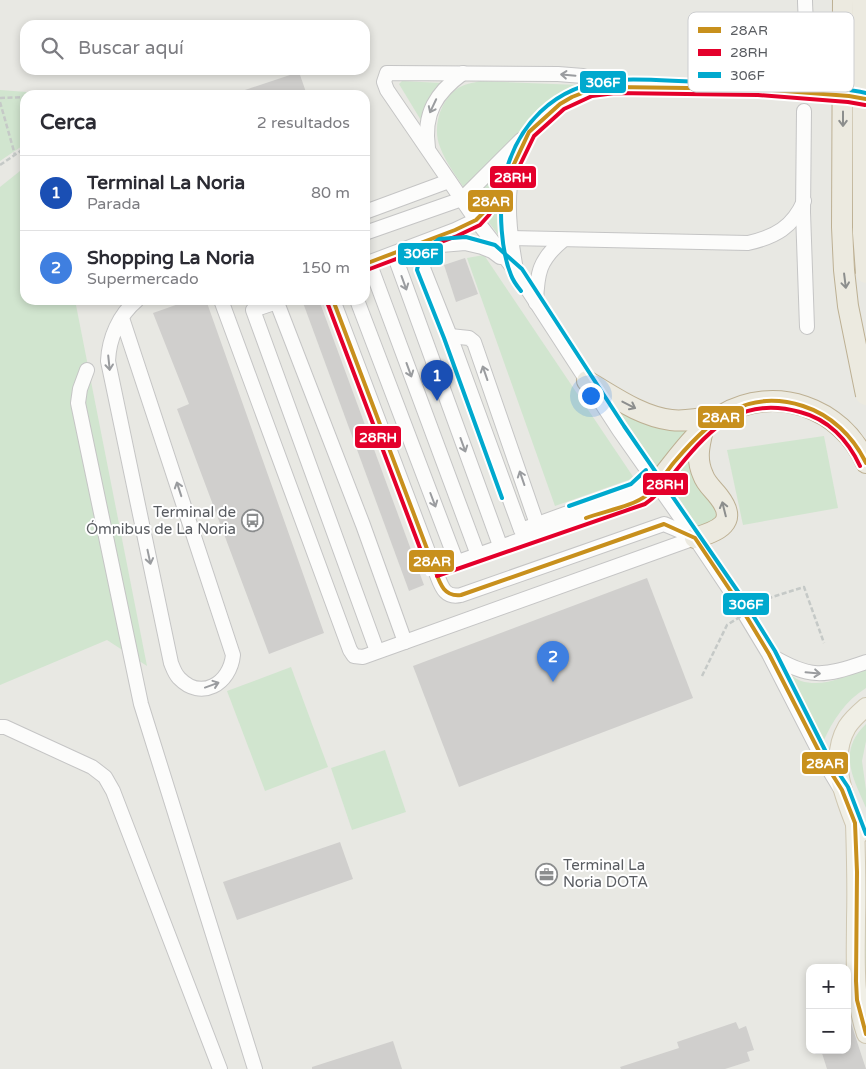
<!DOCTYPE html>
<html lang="es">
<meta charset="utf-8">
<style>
:root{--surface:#fff;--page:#f7f7f7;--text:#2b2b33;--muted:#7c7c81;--line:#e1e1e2;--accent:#d93025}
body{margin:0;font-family:"Varela Round",sans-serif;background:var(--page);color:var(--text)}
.controls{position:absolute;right:15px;bottom:15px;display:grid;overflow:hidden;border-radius:10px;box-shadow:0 2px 8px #0003}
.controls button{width:45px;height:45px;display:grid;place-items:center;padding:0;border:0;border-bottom:1px solid var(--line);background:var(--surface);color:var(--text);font:25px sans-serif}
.you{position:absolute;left:590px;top:395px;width:18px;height:18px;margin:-12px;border:4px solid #fff;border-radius:50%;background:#1a73e8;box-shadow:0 0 0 8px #1a73e833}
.badge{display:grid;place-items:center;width:32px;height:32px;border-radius:50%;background:var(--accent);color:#fff;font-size:16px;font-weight:700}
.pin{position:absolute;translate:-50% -41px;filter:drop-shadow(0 1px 2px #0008)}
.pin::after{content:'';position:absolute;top:26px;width:18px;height:15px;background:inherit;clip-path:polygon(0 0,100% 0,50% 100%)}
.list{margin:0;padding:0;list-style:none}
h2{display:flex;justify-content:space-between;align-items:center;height:65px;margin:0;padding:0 20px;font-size:21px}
h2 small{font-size:16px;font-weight:400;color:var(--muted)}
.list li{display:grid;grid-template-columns:32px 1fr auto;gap:15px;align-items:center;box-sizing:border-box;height:75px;padding:0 20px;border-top:1px solid var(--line)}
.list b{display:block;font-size:19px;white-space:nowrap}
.list p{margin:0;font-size:16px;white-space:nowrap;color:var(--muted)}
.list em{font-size:16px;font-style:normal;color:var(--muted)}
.icon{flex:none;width:28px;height:28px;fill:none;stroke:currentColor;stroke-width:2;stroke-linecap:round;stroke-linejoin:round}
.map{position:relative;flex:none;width:866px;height:1069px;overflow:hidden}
.search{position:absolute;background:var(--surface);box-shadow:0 2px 8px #0003;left:20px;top:20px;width:350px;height:55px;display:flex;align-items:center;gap:12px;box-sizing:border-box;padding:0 18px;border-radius:15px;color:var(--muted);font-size:19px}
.panel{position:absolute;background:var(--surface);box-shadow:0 2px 8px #0003;left:20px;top:90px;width:350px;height:215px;border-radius:15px}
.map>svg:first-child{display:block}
.green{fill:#d1e5cf}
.building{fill:#d0cfcd}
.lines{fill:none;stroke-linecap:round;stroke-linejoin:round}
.minor-casing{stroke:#c5c5c5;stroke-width:16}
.major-casing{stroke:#cfc7b2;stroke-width:20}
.highway-casing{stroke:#bdb093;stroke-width:22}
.path{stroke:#c5c9c7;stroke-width:2.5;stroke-dasharray:5 2.5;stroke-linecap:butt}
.minor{stroke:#fcfcfb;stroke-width:14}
.major{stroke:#f0efe6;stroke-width:18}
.highway{stroke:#eceae0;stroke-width:20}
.highway-bridge-casing{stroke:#bdb093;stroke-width:22;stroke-linecap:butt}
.path-bridge{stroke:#c5c9c7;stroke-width:2.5;stroke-dasharray:5 2.5;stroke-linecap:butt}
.highway-bridge{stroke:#eceae0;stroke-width:20}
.bus-1-casing{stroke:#fff;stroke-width:8}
.bus-2-casing{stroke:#fff;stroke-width:8}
.bus-3-casing{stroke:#fff;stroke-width:8}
.bus-1{stroke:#c8901d;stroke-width:4}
.bus-2{stroke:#e4002b;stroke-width:4}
.bus-3{stroke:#00a9ce;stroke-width:4}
.oneway{stroke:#9a9c9f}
.oneway2{stroke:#8c8e8d}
.labels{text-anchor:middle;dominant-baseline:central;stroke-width:4;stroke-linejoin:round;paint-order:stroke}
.poi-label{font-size:15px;fill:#595c61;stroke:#fff;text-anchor:end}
.key{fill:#fff;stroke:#cdced0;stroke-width:1}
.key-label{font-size:14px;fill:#595c61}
.line-badge{stroke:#fff;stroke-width:2}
.badge-label{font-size:14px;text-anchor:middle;font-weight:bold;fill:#fff}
</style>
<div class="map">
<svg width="866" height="1069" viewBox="0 0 866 1069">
<rect width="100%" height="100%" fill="#e8e8e3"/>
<g class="green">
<polygon points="402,81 442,83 422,122 399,84"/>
<path d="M480,81L579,85L545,106L527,123L516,139L466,191C457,177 446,163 440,147C432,128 440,100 458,88C465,84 472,83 480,81Z"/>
<polygon points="0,90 27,92 28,95 25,95 25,144 0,161"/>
<polygon points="25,167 25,300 75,300 147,666 107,640 0,685 0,187"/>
<polygon points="497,173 499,175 491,192 477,204 473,197"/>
<polygon points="500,199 503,233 500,237 487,220"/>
<polygon points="484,255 634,478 555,506 467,258"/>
<polygon points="618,410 695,428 661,473"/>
<polygon points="824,436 838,508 743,525 727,450"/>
<path d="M689,457C690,462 690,468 692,473C698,490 717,499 716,519L701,531L670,485Z"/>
<polygon points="291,667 328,767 265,791 227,691"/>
<path d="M866,669V688C845,701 833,720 823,742L785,671C790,673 795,679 801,681C823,688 846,676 866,669Z"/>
<path d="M866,724V741L862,761L866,790V808C853,777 837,752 866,724Z"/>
<polygon points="385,750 406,812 352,830 331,768"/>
<polygon points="866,892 866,1011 862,916"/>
</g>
<g class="building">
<polygon points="299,72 307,95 237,95 236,93"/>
<polygon points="465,258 478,294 456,302 444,265"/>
<polygon points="190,300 206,300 324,633 269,654 177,409 189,404 153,313"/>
<polygon points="302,300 319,300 424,585 409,591"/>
<polygon points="647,578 693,698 459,787 413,666"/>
<polygon points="340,842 353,879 237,920 223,882"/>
<polygon points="847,1017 849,1017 866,1069 827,1069 821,1050 847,1050"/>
<polygon points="736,1022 739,1029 746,1026 754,1050 747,1052 750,1061 725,1069 621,1069 620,1067 679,1048 677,1042"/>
<polygon points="393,1041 402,1069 312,1069 312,1067"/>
</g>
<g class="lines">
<defs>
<g id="minor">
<path d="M769,86C778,83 787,82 794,76C812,61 805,21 805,0"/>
<polyline points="615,87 583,76 558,74 387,73 384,82 387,90 476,220 517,273 619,430 695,538 734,596 769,654 825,763 840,788"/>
<polyline points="804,111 803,212 807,327"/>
<path d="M428,148C423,113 436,93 463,73"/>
<polyline points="365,212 449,181"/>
<polyline points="365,233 462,199 521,140"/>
<path d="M510,238L748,243C775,237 793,227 804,201"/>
<polyline points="394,254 501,548"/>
<polyline points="500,257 492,251 482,247 465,243 441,245 426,256 423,268 450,336 521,530 634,489 650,475"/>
<polyline points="369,262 478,555"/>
<polyline points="365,264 455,230 476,220 484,212 510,171"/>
<path d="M516,270C506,213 499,153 549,112C561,103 574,94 589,90C615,82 652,87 680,87C730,88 781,90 831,94"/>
<polyline points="221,300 350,650 354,656 363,657 695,538"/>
<polyline points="276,300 363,525 405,642"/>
<path d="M333,300L435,570C441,584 443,599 461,595L664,524L695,537"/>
<polyline points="357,300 457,563"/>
<polyline points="277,302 253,310 377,651"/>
<path d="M536,303C537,273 539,260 563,240"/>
<path d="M122,318L233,655C230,684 201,701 179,678C175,674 173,668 171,663L108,361C109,338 119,315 137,300"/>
<polyline points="450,336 469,338 474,342 537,524"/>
<polyline points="87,370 80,389 78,403 141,704 255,1069"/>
<polyline points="435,570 645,496 656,484"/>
<path d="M770,655C810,679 823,677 866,662"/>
<polyline points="0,727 5,727 92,767 105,777 113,791 220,1069"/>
</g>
<g id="major">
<path d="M855,823C856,855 857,887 856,919C856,960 853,995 866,1034"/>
<path d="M859,834C846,801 827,761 847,727C852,719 859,713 866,707"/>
</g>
<g id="highway">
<path d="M587,381C613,396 640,416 671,420C687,422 704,418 720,415"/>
<path d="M656,484C675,462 696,429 722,415C774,384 842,407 866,463"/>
<path d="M695,538C718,531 739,523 719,497C714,490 706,484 703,475C696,460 699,446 703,430"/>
</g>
</defs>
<use href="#minor" class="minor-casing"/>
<use href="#major" class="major-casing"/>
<use href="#highway" class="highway-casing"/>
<g class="path">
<polyline points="0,98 25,97"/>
<polyline points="0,102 15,155"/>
<polyline points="0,165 25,148"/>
</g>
<use href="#minor" class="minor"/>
<use href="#major" class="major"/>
<use href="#highway" class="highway"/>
<defs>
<g id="highway-bridge">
<polyline points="843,0 842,227 844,270 848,306 866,395"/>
<polyline points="863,0 863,233 866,273"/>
</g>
</defs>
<use href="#highway-bridge" class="highway-bridge-casing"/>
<polyline class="path-bridge" points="702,676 727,625 772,597 804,587 824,643"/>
<use href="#highway-bridge" class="highway-bridge"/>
<defs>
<g id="bus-1">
<polyline points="365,264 455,230 476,220 484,212 514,164 529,132 560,104 572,97 590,90 615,87 758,89 849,96 866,99"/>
<path d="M333,300L435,570C440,584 444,597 461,595L664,524L695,538L734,596L769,654L825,763L842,790L855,823L857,872L856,981L857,1000L866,1034"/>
<path d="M586,518C604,511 632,507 647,495C659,486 666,471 676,460C711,419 746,388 803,406C831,415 853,436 866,463"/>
</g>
<g id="bus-2">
<polyline points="367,270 457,236 480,225 489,215 519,167 534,136 564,109 592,96 615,93 758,95 848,102 865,105"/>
<polyline points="327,302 429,572"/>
<path d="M437,576L645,504C659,495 668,480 678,468C712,426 743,396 800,412C828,419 848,440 860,466"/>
</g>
<g id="bus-3">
<path d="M521,291C517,286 513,281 511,275C501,251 499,211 503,185C514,126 554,84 616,80C647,78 679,82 711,82C741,82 771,84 802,86C823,87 845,88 866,93"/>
<polyline points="502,498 444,338 417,270 421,252 439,239 466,237 495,245 522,269 624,426 739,593 775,651 830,760 848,787 866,834"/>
<polyline points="569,506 631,484 646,470"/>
</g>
</defs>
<use href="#bus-1" class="bus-1-casing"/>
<use href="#bus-2" class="bus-2-casing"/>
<use href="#bus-3" class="bus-3-casing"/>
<use href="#bus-1" class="bus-1"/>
<use href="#bus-2" class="bus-2"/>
<use href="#bus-3" class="bus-3"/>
</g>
<defs><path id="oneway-shaft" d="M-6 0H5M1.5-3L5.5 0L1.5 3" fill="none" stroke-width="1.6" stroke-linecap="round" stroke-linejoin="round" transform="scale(1.25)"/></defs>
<g class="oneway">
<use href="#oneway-shaft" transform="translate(568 75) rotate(-175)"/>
<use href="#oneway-shaft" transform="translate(433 106) rotate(115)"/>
<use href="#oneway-shaft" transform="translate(404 283) rotate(70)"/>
<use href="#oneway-shaft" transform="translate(109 363) rotate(84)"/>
<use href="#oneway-shaft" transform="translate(409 370) rotate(70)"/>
<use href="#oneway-shaft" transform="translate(485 373) rotate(-109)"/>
<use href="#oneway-shaft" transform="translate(463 445) rotate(70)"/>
<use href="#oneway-shaft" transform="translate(522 478) rotate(-109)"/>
<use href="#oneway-shaft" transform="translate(179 489) rotate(-108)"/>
<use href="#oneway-shaft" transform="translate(433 500) rotate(69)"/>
<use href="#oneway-shaft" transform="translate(149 557) rotate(78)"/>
<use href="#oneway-shaft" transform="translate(813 673) rotate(5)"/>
<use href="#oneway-shaft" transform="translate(212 685) rotate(-20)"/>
</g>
<g class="oneway2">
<use href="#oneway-shaft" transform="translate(843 119) rotate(90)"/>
<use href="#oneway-shaft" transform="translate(845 281) rotate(83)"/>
<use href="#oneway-shaft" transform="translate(629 405) rotate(27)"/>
<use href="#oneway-shaft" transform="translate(724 509) rotate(-104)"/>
</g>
<defs>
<symbol id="bus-ring" viewBox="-11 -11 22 22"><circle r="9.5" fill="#fff" stroke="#8b8d8e" stroke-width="1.5"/><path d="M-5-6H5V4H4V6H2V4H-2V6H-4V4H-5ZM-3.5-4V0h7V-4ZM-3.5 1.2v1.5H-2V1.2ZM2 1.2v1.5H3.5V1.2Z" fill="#8b8d8e"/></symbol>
<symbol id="office-ring" viewBox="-11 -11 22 22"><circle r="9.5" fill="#fff" stroke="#8b8d8e" stroke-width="1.5"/><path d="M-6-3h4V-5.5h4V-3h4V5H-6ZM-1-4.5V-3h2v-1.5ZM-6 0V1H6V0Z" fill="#8b8d8e"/></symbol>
</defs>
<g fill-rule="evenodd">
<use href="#bus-ring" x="240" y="508" width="25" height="25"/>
<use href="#office-ring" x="534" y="862" width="25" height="25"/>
</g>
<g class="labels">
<g class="poi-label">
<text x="236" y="512">Terminal de<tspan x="236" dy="17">Ómnibus de La Noria</tspan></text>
<text x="563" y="865" text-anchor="start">Terminal La<tspan x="563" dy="17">Noria DOTA</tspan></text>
</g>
</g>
<rect x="688" y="12" width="166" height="80" rx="8" class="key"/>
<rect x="698" y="27" width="23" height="6" fill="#c8901d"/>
<rect x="698" y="49" width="23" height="7" fill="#e4002b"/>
<rect x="698" y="72" width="23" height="6" fill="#00a9ce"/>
<g class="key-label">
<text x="730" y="35">28AR</text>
<text x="730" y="57">28RH</text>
<text x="730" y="80">306F</text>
</g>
<g class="line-badge">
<rect x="579" y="70" width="48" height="24" rx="5" fill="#00a9ce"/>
<rect x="489" y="165" width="48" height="24" rx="5" fill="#e4002b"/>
<rect x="467" y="189" width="47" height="24" rx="5" fill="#c8901d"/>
<rect x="397" y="242" width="47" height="24" rx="5" fill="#00a9ce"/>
<rect x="697" y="405" width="48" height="24" rx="5" fill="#c8901d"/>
<rect x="354" y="425" width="48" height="24" rx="5" fill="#e4002b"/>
<rect x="642" y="472" width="47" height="24" rx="5" fill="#e4002b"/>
<rect x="408" y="549" width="47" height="24" rx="5" fill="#c8901d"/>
<rect x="722" y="592" width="48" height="24" rx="5" fill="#00a9ce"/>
<rect x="801" y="751" width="48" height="24" rx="5" fill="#c8901d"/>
</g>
<g class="badge-label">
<text x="603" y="87">306F</text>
<text x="513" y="182">28RH</text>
<text x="491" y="206">28AR</text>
<text x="421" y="258">306F</text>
<text x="721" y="422">28AR</text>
<text x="378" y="442">28RH</text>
<text x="665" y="489">28RH</text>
<text x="432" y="566">28AR</text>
<text x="746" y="609">306F</text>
<text x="825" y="768">28AR</text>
</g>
</svg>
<div class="controls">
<button>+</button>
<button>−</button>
</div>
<div class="you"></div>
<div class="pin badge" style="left:437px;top:401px;background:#1a4fb4">1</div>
<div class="pin badge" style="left:553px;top:682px;background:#3f7fe0">2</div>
<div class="search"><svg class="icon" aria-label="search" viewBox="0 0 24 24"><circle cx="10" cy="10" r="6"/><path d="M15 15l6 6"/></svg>Buscar aquí</div>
<section class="panel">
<h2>Cerca<small>2 resultados</small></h2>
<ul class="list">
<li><span class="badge" style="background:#1a4fb4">1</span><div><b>Terminal La Noria</b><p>Parada</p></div><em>80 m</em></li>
<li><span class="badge" style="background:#3f7fe0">2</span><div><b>Shopping La Noria</b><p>Supermercado</p></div><em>150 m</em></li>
</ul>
</section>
</div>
